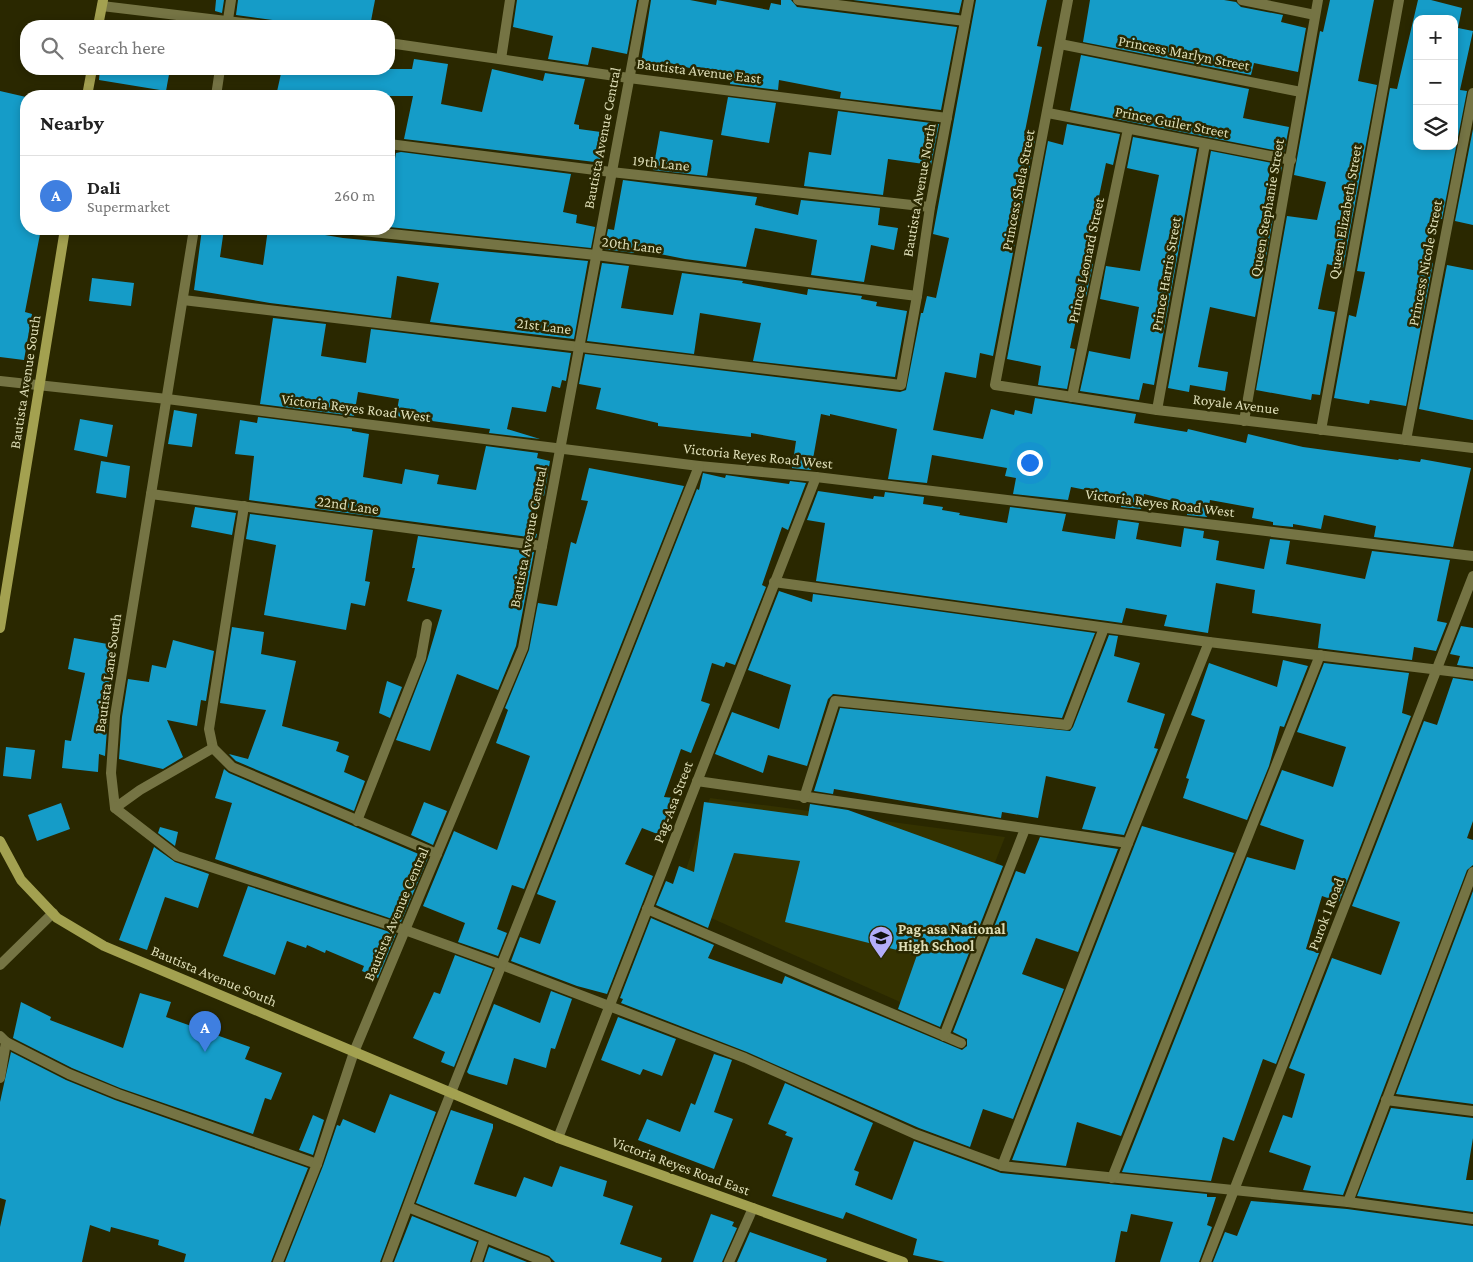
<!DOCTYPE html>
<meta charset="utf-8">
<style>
:root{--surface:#fff;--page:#f2f2f2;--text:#222;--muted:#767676;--line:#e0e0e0;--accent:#db2777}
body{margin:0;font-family:"Crimson Pro",serif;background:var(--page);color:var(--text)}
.controls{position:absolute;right:15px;top:15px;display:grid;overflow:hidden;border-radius:10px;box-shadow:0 2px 8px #0003}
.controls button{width:45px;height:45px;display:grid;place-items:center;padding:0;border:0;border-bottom:1px solid var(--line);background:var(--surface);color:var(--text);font:25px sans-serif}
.you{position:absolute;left:1029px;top:462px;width:18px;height:18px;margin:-12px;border:4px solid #fff;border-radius:50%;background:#1a73e8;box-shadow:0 0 0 8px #1a73e833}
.badge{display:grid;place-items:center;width:32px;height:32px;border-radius:50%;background:var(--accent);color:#fff;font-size:16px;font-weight:700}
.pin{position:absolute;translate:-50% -41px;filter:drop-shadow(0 1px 2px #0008)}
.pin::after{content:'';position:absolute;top:26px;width:18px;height:15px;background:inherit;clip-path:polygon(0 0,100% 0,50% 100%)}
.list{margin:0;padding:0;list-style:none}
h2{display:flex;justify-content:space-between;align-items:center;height:65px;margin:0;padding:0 20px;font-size:21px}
h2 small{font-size:16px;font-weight:400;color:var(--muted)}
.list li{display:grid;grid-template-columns:32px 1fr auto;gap:15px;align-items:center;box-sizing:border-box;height:80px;padding:0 20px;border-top:1px solid var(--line)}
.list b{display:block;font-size:19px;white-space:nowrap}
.list p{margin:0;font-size:16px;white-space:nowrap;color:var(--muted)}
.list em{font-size:16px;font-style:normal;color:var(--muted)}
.icon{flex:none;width:28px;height:28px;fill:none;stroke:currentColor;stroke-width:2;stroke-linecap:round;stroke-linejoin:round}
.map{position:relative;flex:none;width:1473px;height:1262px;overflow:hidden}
.search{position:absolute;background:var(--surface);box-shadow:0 2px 8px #0003;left:20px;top:20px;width:375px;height:55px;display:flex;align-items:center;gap:12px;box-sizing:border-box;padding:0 18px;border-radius:20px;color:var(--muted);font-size:19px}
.panel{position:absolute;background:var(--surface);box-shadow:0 2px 8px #0003;left:20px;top:90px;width:375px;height:145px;border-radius:20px}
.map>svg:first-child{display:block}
.built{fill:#343200}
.building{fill:#159cc8;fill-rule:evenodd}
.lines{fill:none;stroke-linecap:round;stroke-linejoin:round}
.lane{stroke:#757444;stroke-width:10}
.street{stroke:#757444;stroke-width:10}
.secondary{stroke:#a3a150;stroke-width:10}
.labels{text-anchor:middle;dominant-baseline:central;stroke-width:5;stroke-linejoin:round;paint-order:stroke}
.street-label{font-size:15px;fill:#ddddb6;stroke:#2a2800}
.poi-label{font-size:15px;font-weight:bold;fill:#ddddb6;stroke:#2a2800;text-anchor:start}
</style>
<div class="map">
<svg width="1473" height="1262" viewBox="0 0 1473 1262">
<rect width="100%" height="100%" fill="#2a2800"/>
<polygon class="built" points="710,798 1005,837 934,1017 675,902"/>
<g class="building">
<polygon points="216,0 224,0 222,13 215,11"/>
<polygon points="238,0 375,0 370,26 317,26 236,15"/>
<polygon points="517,0 637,0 627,54 592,47 588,65 548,59 553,36 513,27"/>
<polygon points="651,0 690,0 716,5 717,0 769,10 771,3 781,5 781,0 791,0 797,7 957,27 941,110 840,98 841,92 779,80 778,90 730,84 731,78 665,62 663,73 640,69"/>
<polygon points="853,0 962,0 959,13"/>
<polygon points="976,0 1047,0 1037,46 1042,47 1024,136 1035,139 993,356 980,353 976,378 945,372 933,430 983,439 991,409 1014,415 1015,410 1032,414 1035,398 1136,414 1134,423 1187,432 1188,429 1246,443 1248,434 1303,447 1398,460 1399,459 1420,462 1421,459 1471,468 1453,547 1374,537 1376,526 1324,515 1321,529 1293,524 1293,527 1273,525 1273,522 1252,518 1254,508 1210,500 1207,517 1187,515 1189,505 1144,494 1141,509 1121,507 1122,497 1071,487 1068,500 1013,494 1016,478 1005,476 1007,468 932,455 927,483 888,479 897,429 830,414 830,416 821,414 811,470 792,468 796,441 751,433 751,437 658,426 658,423 596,409 601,388 579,384 585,354 900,392 906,390 921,313 923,313 927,296 936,298 949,238 933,234"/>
<polygon points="1090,0 1224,0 1236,2 1241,7 1283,15 1281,22 1306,28 1298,72 1254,63 1251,75 1083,42"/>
<polygon points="1330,0 1374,0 1358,81 1377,85 1343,268 1327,264 1318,309 1335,312 1320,395 1312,394 1311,400 1256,390 1287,216 1317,220 1326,182 1294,175 1320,31 1323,32"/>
<path d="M1418,0H1431L1462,8L1458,28L1473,31L1460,90L1467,91L1442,219L1436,218L1428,262L1433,263L1406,406L1370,400L1369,404L1334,398L1349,315L1356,317L1365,272L1357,271L1390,88L1397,89ZM1417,19H1454V146H1417Z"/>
<polygon points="1081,55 1249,89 1243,118 1289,127 1284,152 1070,110"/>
<polygon points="414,59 448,64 441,104 482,112 492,69 543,81 545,73 585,79 574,124 579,125 579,129 608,133 603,163 404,139 413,96 276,96 282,69 412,69"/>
<polygon points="100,69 170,69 166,91 99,80"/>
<polygon points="0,91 26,97 26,229 41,229 25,312 32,314 24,360 0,357"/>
<polygon points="728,97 776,103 769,143 721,135"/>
<polygon points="838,111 939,124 931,165 888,159 883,195 804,186 809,152 831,155"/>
<polygon points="1067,124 1120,134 1113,165 1106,163 1085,263 1093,264 1086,297 1081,296 1070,348 1075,349 1067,389 1038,385 1041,366 1007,359 1048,141 1063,145"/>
<polygon points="1473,129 1473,225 1455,221"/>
<polygon points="660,131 713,140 707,176 653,170"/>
<polygon points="1133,137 1197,149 1154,385 1143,383 1139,400 1080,391 1089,351 1130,359 1139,307 1100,299 1106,266 1140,271 1159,175 1127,168"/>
<polygon points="1211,151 1282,165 1281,172 1270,170 1263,212 1274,213 1255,317 1210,307 1198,367 1228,372 1225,391 1190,385 1189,392 1168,388"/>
<polygon points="401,152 571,174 563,212 577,215 576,223 595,227 591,248 389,227 389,193 396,153"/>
<polygon points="623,180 757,197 755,205 798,215 801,200 880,208 878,225 898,228 894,250 871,245 864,282 811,275 817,240 755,228 746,267 685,259 635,249 634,253 604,249 608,229 614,230"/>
<polygon points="202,229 224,229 220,257 263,265 268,229 301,229 301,231 343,238 588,261 574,339 430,322 439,283 397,276 391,318 270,303 194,290"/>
<polygon points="602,263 629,266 621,308 673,315 682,273 743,281 742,283 807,295 808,289 862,296 861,299 877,302 876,306 907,311 895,377 753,361 761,323 700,313 694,354 587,341"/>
<polygon points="1447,265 1473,270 1473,420 1419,409"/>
<polygon points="92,278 134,283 131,306 89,301"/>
<polygon points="273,318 326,324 321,356 366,363 371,329 571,353 566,381 562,380 560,388 552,386 546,412 512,407 507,429 540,439 489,433 490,429 396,416 399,399 358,392 354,416 260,404"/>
<polygon points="174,410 197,414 192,447 168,444"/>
<polygon points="258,417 352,429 352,431 369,434 363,477 402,484 405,469 439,475 437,484 476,490 486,446 538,453 537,458 550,461 544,496 540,495 533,533 537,534 536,538 249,500 254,456 235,454 240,420 257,423"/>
<polygon points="80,419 113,425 107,457 74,450"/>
<polygon points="101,461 130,466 126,498 96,493"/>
<polygon points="589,468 684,486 524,889 512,885 497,929 507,933 498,956 458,942 465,923 423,906 454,831 497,850 530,756 496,743 508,710 505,708 529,650 538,603 557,606 571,542 576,544 588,501 581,500"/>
<polygon points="703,473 725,478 726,475 789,484 790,481 806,483 788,530 782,527 762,585 766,587 735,665 726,662 724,667 712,663 701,701 710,704 691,753 681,749 664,797 674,798 660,835 642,828 625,864 653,876 607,994 577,986 511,961 520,937 540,944 556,901 537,894 697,489 699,490"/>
<polygon points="818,491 873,499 874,496 884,497 885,492 924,497 923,504 943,507 942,510 960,513 959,515 1007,523 1010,507 1066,514 1062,531 1115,539 1118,520 1139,523 1136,539 1181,547 1184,528 1204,531 1203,538 1219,541 1216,560 1264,569 1270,539 1290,541 1286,564 1365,579 1372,551 1450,560 1437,621 1447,623 1436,651 1414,647 1412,660 1318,648 1321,624 1252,613 1255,590 1216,583 1208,633 1164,626 1167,615 1126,608 1122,623 816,581 825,523 807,520"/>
<polygon points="195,507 236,513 232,535 191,527"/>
<polygon points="250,514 373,530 365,581 370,582 365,606 351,603 346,630 264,615 276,545 246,539"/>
<polygon points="418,536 534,552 516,646 498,690 457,674 430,751 396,740 427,660 442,610 407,601 415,568 412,568"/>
<polygon points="779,591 812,602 813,594 1095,633 1062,718 833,694 828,699 807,766 768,755 763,773 715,754 732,712 779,729 791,685 748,670"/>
<polygon points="1461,626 1473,628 1473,667 1457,665 1460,656 1450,654"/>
<polygon points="232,627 264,632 261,654 296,661 282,726 339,742 336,751 349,756 344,772 365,781 354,811 236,761 229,754 248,759 266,710 220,703"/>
<polygon points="1109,635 1118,636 1114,656 1140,663 1127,702 1165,714 1154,748 1158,749 1124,835 1082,829 1096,787 1046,776 1038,818 1002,812 1001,818 834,789 833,794 814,791 840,708 1070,731 1073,727"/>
<polygon points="74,638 113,645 107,675 114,676 108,716 105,756 99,754 98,772 62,768 65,740 71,741 85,673 68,669"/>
<polygon points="173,640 214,651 206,701 201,700 197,726 167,720 183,757 163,769 119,759 122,717 128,679 149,682 152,665 166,668"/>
<polygon points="1283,660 1308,666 1284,727 1280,726 1269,766 1247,820 1183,798 1189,779 1186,778 1205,720 1191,715 1209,663 1277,687"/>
<polygon points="1324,663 1409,673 1402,713 1411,716 1339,902 1322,896 1306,949 1319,953 1276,1064 1263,1059 1234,1141 1223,1137 1211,1181 1122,1172 1247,857 1295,870 1304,840 1260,825 1282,770 1333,787 1346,747 1297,732"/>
<polygon points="1453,678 1473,681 1473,821 1467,838 1473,840 1473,865 1467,870 1343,1195 1303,1190 1311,1166 1269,1152 1283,1115 1292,1118 1305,1074 1289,1068 1332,958 1381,975 1400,922 1352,906 1424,721 1437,725"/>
<polygon points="387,681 402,687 390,718 379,713"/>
<polygon points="6,747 35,750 31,779 3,776"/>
<polygon points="224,769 229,773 428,858 401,922 215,859 232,803 215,798"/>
<polygon points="424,802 447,811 433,845 411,835"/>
<polygon points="704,802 808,816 810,804 848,810 1003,866 940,1027 898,1009 917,955 785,922 800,861 734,853 708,928 656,905 666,881 673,884 679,866 694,872"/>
<polygon points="61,803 70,829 37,841 28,815"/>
<polygon points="1142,826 1234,853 1121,1136 1077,1122 1066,1166 1012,1160"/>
<polygon points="160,827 178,832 175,846 158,833"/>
<polygon points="1040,837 1118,849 1078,952 1036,938 1022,974 1064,989 1013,1119 983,1109 970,1147 919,1128 747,1052 621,1003 623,999 620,998 651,918 714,945 708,958 782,984 785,976 962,1050 967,1046 967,1039 953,1032 1016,871 1025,874"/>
<polygon points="154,847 175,862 209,874 198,908 165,897 147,950 119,940"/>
<polygon points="248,886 396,934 378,978 362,971 364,966 326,950 325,953 307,945 306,948 287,941 275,975 223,956"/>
<polygon points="1473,891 1473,1104 1396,1094"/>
<polygon points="455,955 493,969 454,1067 441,1062 445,1052 413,1038 434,992 440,994"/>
<polygon points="551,991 572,999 555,1049 551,1048 546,1068 514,1058 507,1085 469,1074 467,1072 494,1004 540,1023"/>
<polygon points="140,993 171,1002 166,1017 250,1047 245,1059 282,1073 271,1100 265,1098 253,1134 120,1088 72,1068 13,1038 21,1002 51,1017 50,1020 123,1048"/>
<polygon points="618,1017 676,1039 662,1076 643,1069 640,1075 601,1060"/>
<polygon points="11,1052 66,1080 115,1100 308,1168 271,1262 184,1262 186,1254 158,1245 159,1240 111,1227 110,1232 90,1225 82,1262 0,1262 0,1227 6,1200 0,1198 0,1102"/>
<polygon points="714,1054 732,1060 714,1112 733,1119 714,1169 638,1140 647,1119 680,1132 691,1103 695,1105"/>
<polygon points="785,1083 873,1123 854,1170 859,1172 855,1185 892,1200 914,1141 1001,1173 1207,1194 1207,1197 1216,1197 1207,1225 1212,1227 1199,1262 1160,1262 1173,1222 1131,1214 1127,1232 1121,1231 1115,1262 945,1262 913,1255 917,1239 846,1212 843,1219 772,1196 793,1138 785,1135 787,1132 768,1124"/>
<polygon points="390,1094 436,1112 380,1262 285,1262 323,1166 337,1125 340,1126 343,1119 375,1133"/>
<polygon points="1391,1108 1473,1118 1473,1138 1466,1180 1473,1180 1473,1212 1357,1196"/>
<polygon points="451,1110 493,1124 493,1128 474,1184 516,1197 524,1177 552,1187 560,1166 607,1181 603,1196 633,1206 620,1244 662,1258 661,1262 555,1262 549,1256 416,1203"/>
<polygon points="313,1115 324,1120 313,1155 299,1150"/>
<polygon points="1251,1201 1347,1209 1473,1226 1473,1262 1213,1262 1225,1232 1237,1236"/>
<polygon points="711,1214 734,1222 732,1226 737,1228 722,1262 693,1262"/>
<polygon points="412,1216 477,1242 470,1262 394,1262"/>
<polygon points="750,1232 827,1259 826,1262 737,1262"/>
<polygon points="489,1247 527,1262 484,1262"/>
</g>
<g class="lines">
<g class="lane">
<polyline points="647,909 961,1043"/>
<polyline points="944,1036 1025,829"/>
</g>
<g class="street">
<polyline points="798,0 965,21"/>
<polyline points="1068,0 995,385 1157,410 1473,448"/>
<polyline points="1242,0 1315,15"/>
<polyline points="102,6 269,26"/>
<polyline points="227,26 231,0"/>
<polyline points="389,43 629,78 947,118"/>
<polyline points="1060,44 1301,92"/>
<polyline points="501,59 510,0"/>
<polyline points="216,96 220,69"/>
<polyline points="1048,113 1291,160"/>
<polyline points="389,144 611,172 930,207"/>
<polyline points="194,229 115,716 111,773 115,808 177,856 405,930 502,965 745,1058 915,1134 1002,1166 1348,1202 1473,1219"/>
<polyline points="343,229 596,255 917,296"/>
<polyline points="183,300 901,385 917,296 930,207 969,0"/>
<polyline points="0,381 167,399 699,466 816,477 1473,556"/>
<polyline points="1072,397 1128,129"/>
<polyline points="1157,410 1205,144"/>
<polyline points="1244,421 1318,0"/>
<polyline points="1321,430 1399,0"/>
<polyline points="1406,440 1473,93"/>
<polyline points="151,494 542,546"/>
<polyline points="244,506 209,729 213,748 232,767 437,854"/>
<polyline points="774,582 1209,642 1473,674"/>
<polyline points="697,781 1128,843"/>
<polyline points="804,798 835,701 1067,725 1104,628"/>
<polyline points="115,808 140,790 213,748"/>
<polyline points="357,821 421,658 427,624"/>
<polyline points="0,965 53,913"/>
<polyline points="0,1036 6,1042 0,1078"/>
<polyline points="6,1042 69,1074 118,1094 317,1164"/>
<polyline points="1386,1100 1473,1111"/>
<polyline points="558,1138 816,477"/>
<polyline points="1002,1166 1128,843 1209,642"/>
<polyline points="1112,1178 1320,655"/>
<polyline points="1348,1202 1473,872"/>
<polyline points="408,1207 546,1262"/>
<polyline points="278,1262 317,1164 354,1052 523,648 644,0"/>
<polyline points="387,1262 437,1128 699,466"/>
<polyline points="477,1262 485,1238"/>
<polyline points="729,1262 753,1208"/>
<polyline points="1206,1262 1473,576"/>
</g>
<g class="secondary">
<polyline points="98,26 103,0"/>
<polyline points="87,96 92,69"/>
<polyline points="0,628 65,229"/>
<polyline points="0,841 21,880 57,918 104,946 558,1138 903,1262"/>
</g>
</g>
<defs>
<symbol id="school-pin" viewBox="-11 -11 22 30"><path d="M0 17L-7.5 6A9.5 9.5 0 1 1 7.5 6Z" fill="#b3adf9" stroke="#2a2800"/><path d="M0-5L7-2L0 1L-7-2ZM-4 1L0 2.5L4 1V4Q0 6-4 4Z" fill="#111"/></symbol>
</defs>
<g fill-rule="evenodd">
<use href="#school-pin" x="867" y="924" width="28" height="38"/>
</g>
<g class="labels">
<g class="street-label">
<text transform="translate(1184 53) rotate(11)">Princess Marlyn Street</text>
<text transform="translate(699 71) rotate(7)">Bautista Avenue East</text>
<text transform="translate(1172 122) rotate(11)">Prince Guiler Street</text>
<text transform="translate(602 138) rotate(-79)">Bautista Avenue Central</text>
<text transform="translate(661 163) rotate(6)">19th Lane</text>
<text transform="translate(919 190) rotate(-80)">Bautista Avenue North</text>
<text transform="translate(1018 190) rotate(-79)">Princess Shela Street</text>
<text transform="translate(1267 208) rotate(-80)">Queen Stephanie Street</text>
<text transform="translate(1345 212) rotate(-80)">Queen Elizabeth Street</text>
<text transform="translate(632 245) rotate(7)">20th Lane</text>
<text transform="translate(1086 260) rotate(-78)">Prince Leonard Street</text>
<text transform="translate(1425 263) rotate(-79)">Princess Nicole Street</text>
<text transform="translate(1166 274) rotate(-80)">Prince Harris Street</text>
<text transform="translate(544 326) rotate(7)">21st Lane</text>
<text transform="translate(25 382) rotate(-81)">Bautista Avenue South</text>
<text transform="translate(1236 404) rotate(7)">Royale Avenue</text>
<text transform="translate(356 408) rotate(7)">Victoria Reyes Road West</text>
<text transform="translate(758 456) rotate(6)">Victoria Reyes Road West</text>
<text transform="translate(1160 503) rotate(7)">Victoria Reyes Road West</text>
<text transform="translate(348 505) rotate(8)">22nd Lane</text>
<text transform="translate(528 537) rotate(-79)">Bautista Avenue Central</text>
<text transform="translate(108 673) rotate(-82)">Bautista Lane South</text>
<text transform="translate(673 802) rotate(-69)">Pag-Asa Street</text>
<text transform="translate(396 914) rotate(-67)">Bautista Avenue Central</text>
<text transform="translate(1326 914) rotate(-69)">Purok 1 Road</text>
<text transform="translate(214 976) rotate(23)">Bautista Avenue South</text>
<text transform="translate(681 1166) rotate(20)">Victoria Reyes Road East</text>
</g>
<g class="poi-label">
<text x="898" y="929">Pag-asa National<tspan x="898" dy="17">High School</tspan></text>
</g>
</g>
</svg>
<div class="controls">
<button>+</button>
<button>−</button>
<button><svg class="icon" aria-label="layers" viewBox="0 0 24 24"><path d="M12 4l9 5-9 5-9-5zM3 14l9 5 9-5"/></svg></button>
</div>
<div class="you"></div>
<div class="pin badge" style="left:205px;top:1052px;background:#3f7fe0">A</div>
<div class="search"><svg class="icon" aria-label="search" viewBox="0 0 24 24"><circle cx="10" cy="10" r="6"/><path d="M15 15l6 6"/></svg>Search here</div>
<section class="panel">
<h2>Nearby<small></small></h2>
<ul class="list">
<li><span class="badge" style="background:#3f7fe0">A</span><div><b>Dali</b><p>Supermarket</p></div><em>260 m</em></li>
</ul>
</section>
</div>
